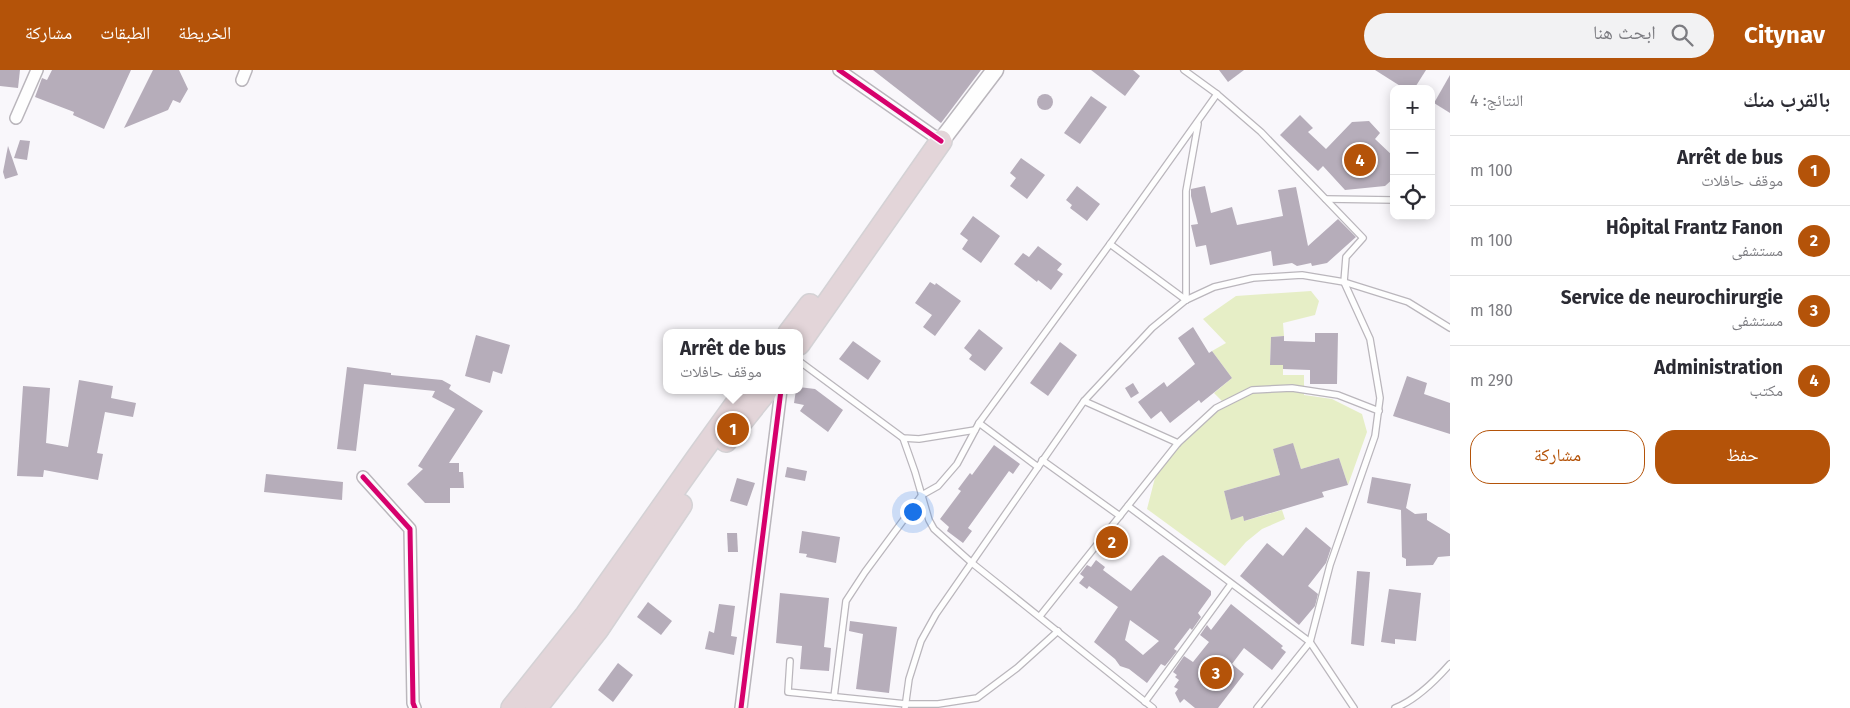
<!DOCTYPE html>
<html lang="ar">
<meta charset="utf-8">
<style>
:root{--surface:#fff;--page:#f2f2f3;--text:#2b2b33;--muted:#7c7c81;--line:#e1e1e2;--accent:#b45309}
body{margin:0;font-family:"Fira Sans","Noto Naskh Arabic",sans-serif;background:var(--page);color:var(--text);direction:rtl}
.controls{position:absolute;right:15px;top:15px;display:grid;overflow:hidden;border-radius:10px;box-shadow:0 2px 12px #0003}
.controls button{width:45px;height:45px;display:grid;place-items:center;padding:0;border:0;border-bottom:1px solid var(--line);background:var(--surface);color:var(--text);font:25px sans-serif}
.you{position:absolute;left:912px;top:441px;width:18px;height:18px;margin:-12px;border:4px solid #fff;border-radius:50%;background:#1a73e8;box-shadow:0 0 0 8px #1a73e833}
.badge{display:grid;place-items:center;width:32px;height:32px;border-radius:50%;background:var(--accent);color:#fff;font-size:16px;font-weight:700}
.pin{position:absolute;translate:-50% -50%;border:2px solid #fff;box-shadow:0 1px 5px #0006}
.popup{position:absolute;left:663px;top:259px;width:140px;height:65px;box-sizing:border-box;display:grid;place-content:center;border-radius:10px;background:var(--surface);filter:drop-shadow(0 1px 4px #0005);font-size:16px;white-space:nowrap;color:var(--muted)}
.popup b{font-size:19px;color:var(--text)}
.popup::after{content:'';position:absolute;left:50%;top:100%;margin-left:-10px;border:10px solid transparent;border-top-color:var(--surface)}
.list{margin:0;padding:0;list-style:none}
h2{display:flex;justify-content:space-between;align-items:center;height:65px;margin:0;padding:0 20px;font-size:21px}
h2 small{font-size:16px;font-weight:400;color:var(--muted)}
.list li{display:grid;grid-template-columns:32px 1fr auto;gap:15px;align-items:center;box-sizing:border-box;height:70px;padding:0 20px;border-top:1px solid var(--line)}
.list b{display:block;font-size:19px;white-space:nowrap}
.list p{margin:0;font-size:16px;white-space:nowrap;color:var(--muted)}
.list em{font-size:16px;font-style:normal;color:var(--muted)}
.actions{display:flex;gap:10px;padding:15px 20px}
.actions a{flex:1;padding:11px 0;border:1px solid var(--accent);border-radius:20px;text-align:center;font-size:18px;color:var(--accent)}
.actions .main{background:var(--accent);color:#fff}
.icon{flex:none;width:28px;height:28px;fill:none;stroke:currentColor;stroke-width:2;stroke-linecap:round;stroke-linejoin:round}
.map{position:relative;flex:none;width:1450px;height:638px;overflow:hidden;direction:ltr}
header{display:flex;align-items:center;gap:30px;box-sizing:border-box;height:70px;padding:0 25px;background:var(--accent);color:#fff}
header strong{font-size:24px}
nav{display:flex;gap:28px;margin-inline-start:auto;font-size:18px}
.search{width:350px;height:45px;background:var(--page);display:flex;align-items:center;gap:12px;box-sizing:border-box;padding:0 18px;border-radius:28px;color:var(--muted);font-size:19px}
main{display:flex}
aside{flex:1;background:var(--surface)}
.map>svg:first-child{display:block}
.green{fill:#e6eec6}
.building{fill:#b6adba;fill-rule:evenodd}
.lines{fill:none;stroke-linecap:round;stroke-linejoin:round}
.lane-casing{stroke:#bab6bc;stroke-width:8}
.street-casing{stroke:#bab6bc;stroke-width:14}
.secondary-casing{stroke:#bab6bc;stroke-width:19}
.highway-casing{stroke:#d4d2d5;stroke-width:24}
.lane{stroke:#fefefe;stroke-width:5.5}
.street{stroke:#fefefe;stroke-width:11}
.secondary{stroke:#fefefe;stroke-width:16}
.highway{stroke:#e3d5d9;stroke-width:21}
.cycleway-casing{stroke:#faf5fd;stroke-width:8}
.cycleway{stroke:#d6006c;stroke-width:5}
</style>
<header>
<strong>Citynav</strong>
<div class="search"><svg class="icon" aria-label="search" viewBox="0 0 24 24"><circle cx="10" cy="10" r="6"/><path d="M15 15l6 6"/></svg>ابحث هنا</div>
<nav><a>الخريطة</a><a>الطبقات</a><a>مشاركة</a></nav>
</header>
<main>
<aside>
<h2>بالقرب منك<small>النتائج: 4</small></h2>
<ul class="list">
<li><span class="badge">1</span><div><b>Arrêt de bus</b><p>موقف حافلات</p></div><em>100 m</em></li>
<li><span class="badge">2</span><div><b>Hôpital Frantz Fanon</b><p>مستشفى</p></div><em>100 m</em></li>
<li><span class="badge">3</span><div><b>Service de neurochirurgie</b><p>مستشفى</p></div><em>180 m</em></li>
<li><span class="badge">4</span><div><b>Administration</b><p>مكتب</p></div><em>290 m</em></li>
</ul>
<div class="actions"><a class="main">حفظ</a><a>مشاركة</a></div>
</aside>
<div class="map">
<svg width="1450" height="638" viewBox="0 0 1450 638">
<rect width="100%" height="100%" fill="#f9f7fb"/>
<polygon class="green" points="1311,221 1319,231 1315,245 1283,253 1284,266 1271,267 1270,295 1283,295 1283,305 1304,305 1304,325 1332,329 1362,344 1367,362 1348,415 1339,388 1301,399 1293,374 1273,379 1280,405 1224,421 1231,449 1243,446 1244,451 1282,440 1285,449 1262,459 1246,472 1225,496 1147,439 1157,400 1178,373 1224,333 1214,323 1232,308 1212,281 1226,273 1203,249 1236,226"/>
<g class="building">
<polygon points="0,0 20,0 18,18 0,16"/>
<polygon points="52,0 131,0 104,59 73,45 74,42 35,27 42,8 47,10"/>
<polygon points="153,0 179,0 188,19 180,33 173,30 168,40 124,58"/>
<polygon points="873,0 981,0 941,53"/>
<polygon points="1091,0 1133,0 1140,6 1125,26"/>
<polygon points="1219,0 1244,0 1228,12"/>
<polygon points="1375,0 1426,0 1414,19 1405,19"/>
<polygon points="1450,5 1450,43 1434,33"/>
<circle cx="1045" cy="32" r="8"/>
<polygon points="1091,26 1107,37 1080,74 1064,63"/>
<polygon points="1300,45 1313,58 1308,62 1326,79 1352,52 1369,51 1380,63 1375,69 1394,87 1394,108 1385,116 1345,120 1323,96 1318,101 1280,65"/>
<polygon points="20,70 30,71 27,90 14,88"/>
<polygon points="8,76 18,105 5,109 3,102"/>
<polygon points="1021,88 1045,105 1027,129 1010,116 1016,108 1010,103"/>
<polygon points="1077,116 1100,134 1087,151 1070,138 1072,135 1066,130"/>
<polygon points="1205,116 1211,143 1232,137 1237,155 1283,146 1278,120 1296,117 1308,176 1338,149 1356,167 1327,193 1312,196 1311,193 1297,196 1292,193 1273,196 1271,181 1210,195 1206,175 1196,177 1191,155 1198,154 1191,126 1191,119"/>
<polygon points="973,146 1000,166 981,193 962,179 968,170 960,164"/>
<polygon points="1038,176 1062,194 1057,200 1063,204 1051,220 1038,210 1037,212 1014,194 1023,183 1029,187"/>
<polygon points="930,212 935,215 936,213 961,231 935,266 923,257 932,245 915,233"/>
<polygon points="1193,257 1209,283 1212,281 1232,308 1201,333 1199,330 1170,353 1161,341 1151,349 1138,332 1164,312 1167,317 1195,294 1178,268"/>
<polygon points="979,259 1003,278 985,301 969,289 972,285 964,278"/>
<polygon points="1315,263 1338,263 1337,314 1310,314 1310,300 1283,299 1283,295 1270,295 1271,267 1284,266 1284,271 1315,272"/>
<polygon points="476,265 510,275 502,304 493,301 490,313 465,306"/>
<polygon points="853,271 881,291 868,310 839,289"/>
<polygon points="1060,272 1077,285 1048,326 1030,313"/>
<polygon points="347,297 391,303 391,305 442,310 451,315 449,319 483,341 449,393 459,393 459,402 463,402 464,418 450,418 450,433 425,433 407,414 423,399 418,396 455,339 432,327 435,321 364,314 356,381 337,379"/>
<polygon points="1407,306 1427,313 1424,324 1450,333 1450,364 1393,346"/>
<polygon points="79,310 113,316 111,328 136,333 133,347 105,342 97,383 103,384 98,410 44,400 43,407 17,406 23,316 50,318 46,373 68,377"/>
<polygon points="1133,313 1139,323 1131,328 1125,318"/>
<polygon points="799,317 815,319 843,340 828,362 800,341 804,335 794,333 796,320 799,320"/>
<polygon points="1293,373 1301,399 1339,388 1348,415 1322,422 1324,427 1244,451 1243,446 1231,450 1224,421 1280,405 1273,379"/>
<polygon points="994,375 1020,394 1013,404 1009,401 968,458 972,461 963,473 947,461 949,457 940,449 961,421 958,419 970,403 972,405"/>
<polygon points="787,397 807,401 805,411 785,407"/>
<polygon points="266,404 343,412 342,430 264,422"/>
<polygon points="1372,407 1411,414 1406,438 1415,444 1427,443 1427,450 1450,464 1450,486 1438,487 1433,495 1406,496 1406,489 1402,487 1401,440 1367,433"/>
<polygon points="737,408 755,413 747,436 730,431"/>
<polygon points="1306,457 1331,478 1326,493 1308,516 1318,524 1315,536 1299,555 1240,506 1267,473 1283,486"/>
<polygon points="802,461 840,467 836,493 806,487 807,484 799,483"/>
<polygon points="727,463 737,463 738,482 728,482"/>
<path d="M1163,485L1211,521V525L1198,543L1201,547L1192,560L1190,558L1174,579L1177,581L1165,596L1161,594L1147,613L1129,599L1120,596L1115,589L1094,572L1118,537L1089,516L1087,519L1079,513L1084,507L1080,504L1087,495L1091,497L1096,490L1105,497L1103,500L1131,521L1159,487ZM1130,550L1159,571L1143,585L1125,570Z"/>
<polygon points="1357,501 1370,502 1364,576 1351,574"/>
<polygon points="1389,519 1421,523 1416,571 1395,569 1395,574 1381,572"/>
<polygon points="780,523 829,528 824,577 831,578 829,601 800,599 802,576 776,573"/>
<polygon points="648,532 672,551 661,565 637,547"/>
<polygon points="719,534 735,536 731,566 737,567 734,585 705,579 709,561 714,563"/>
<polygon points="1231,534 1283,576 1281,578 1286,582 1272,600 1244,578 1232,594 1244,604 1218,638 1195,638 1184,629 1180,633 1175,623 1178,619 1174,617 1179,610 1175,607 1177,605 1173,602 1184,586 1193,592 1209,572 1200,565 1207,555 1211,560"/>
<polygon points="850,551 897,557 889,623 856,619 863,564 849,561"/>
<polygon points="618,593 633,605 613,632 598,620"/>
</g>
<g class="lines">
<defs>
<g id="lane">
<polyline points="1184,0 1217,24 1261,62 1363,168 1346,187 1344,212 1370,269 1380,328 1375,366 1330,495 1310,572 1257,638"/>
<polyline points="1326,129 1394,130"/>
<polyline points="1110,174 1186,230"/>
<polyline points="1186,230 1186,121 1198,54"/>
<polyline points="799,291 903,368 919,369 975,360"/>
<polyline points="1084,331 1178,373"/>
<polyline points="979,353 1038,397"/>
<polyline points="903,368 915,402 929,450 934,459 972,493 1153,638"/>
<polyline points="1042,390 1120,446"/>
<polyline points="1128,436 1310,572 1354,638"/>
<polyline points="1040,546 1178,373 1216,338 1252,320 1292,318 1338,325 1379,341"/>
<polyline points="790,591 788,622 906,634 938,634 977,628 1017,598 1058,561"/>
<polyline points="834,627 846,531 865,502 922,425 938,416 957,394 979,353 1110,174 1217,24"/>
<polyline points="1145,632 1231,514"/>
<polyline points="905,638 909,609 921,571 936,544 1084,331 1152,258 1186,230 1214,217 1253,208 1302,205 1344,212 1408,232 1450,258"/>
<path d="M1395,638C1416,630 1435,611 1450,594"/>
</g>
<g id="street">
<polyline points="839,0 941,71"/>
<polyline points="242,10 246,0"/>
<polyline points="16,48 37,0"/>
<polyline points="363,407 410,459 413,633 415,638"/>
<polyline points="741,638 781,320"/>
</g>
<polyline id="secondary" points="941,71 995,0"/>
<g id="highway">
<polyline points="789,263 810,235"/>
<polyline points="799,274 941,71"/>
<polyline points="726,371 767,320"/>
<polyline points="512,638 586,545 697,388 746,320"/>
<polyline points="536,638 598,559 681,435"/>
</g>
</defs>
<use href="#lane" class="lane-casing"/>
<use href="#street" class="street-casing"/>
<use href="#secondary" class="secondary-casing"/>
<use href="#highway" class="highway-casing"/>
<use href="#lane" class="lane"/>
<use href="#street" class="street"/>
<use href="#secondary" class="secondary"/>
<use href="#highway" class="highway"/>
<defs>
<g id="cycleway">
<polyline points="839,0 941,71"/>
<polyline points="363,407 410,459 413,633 415,638"/>
<polyline points="741,638 781,320"/>
</g>
</defs>
<use href="#cycleway" class="cycleway-casing"/>
<use href="#cycleway" class="cycleway"/>
</g>
</svg>
<div class="controls">
<button>+</button>
<button>−</button>
<button><svg class="icon" aria-label="locate" viewBox="0 0 24 24"><circle cx="12" cy="12" r="6"/><path d="M12 2v4M12 18v4M2 12h4M18 12h4"/></svg></button>
</div>
<div class="you"></div>
<div class="pin badge" style="left:733px;top:359px">1</div>
<div class="popup"><b>Arrêt de bus</b>موقف حافلات</div>
<div class="pin badge" style="left:1112px;top:472px">2</div>
<div class="pin badge" style="left:1216px;top:603px">3</div>
<div class="pin badge" style="left:1360px;top:90px">4</div>
</div>
</main>
